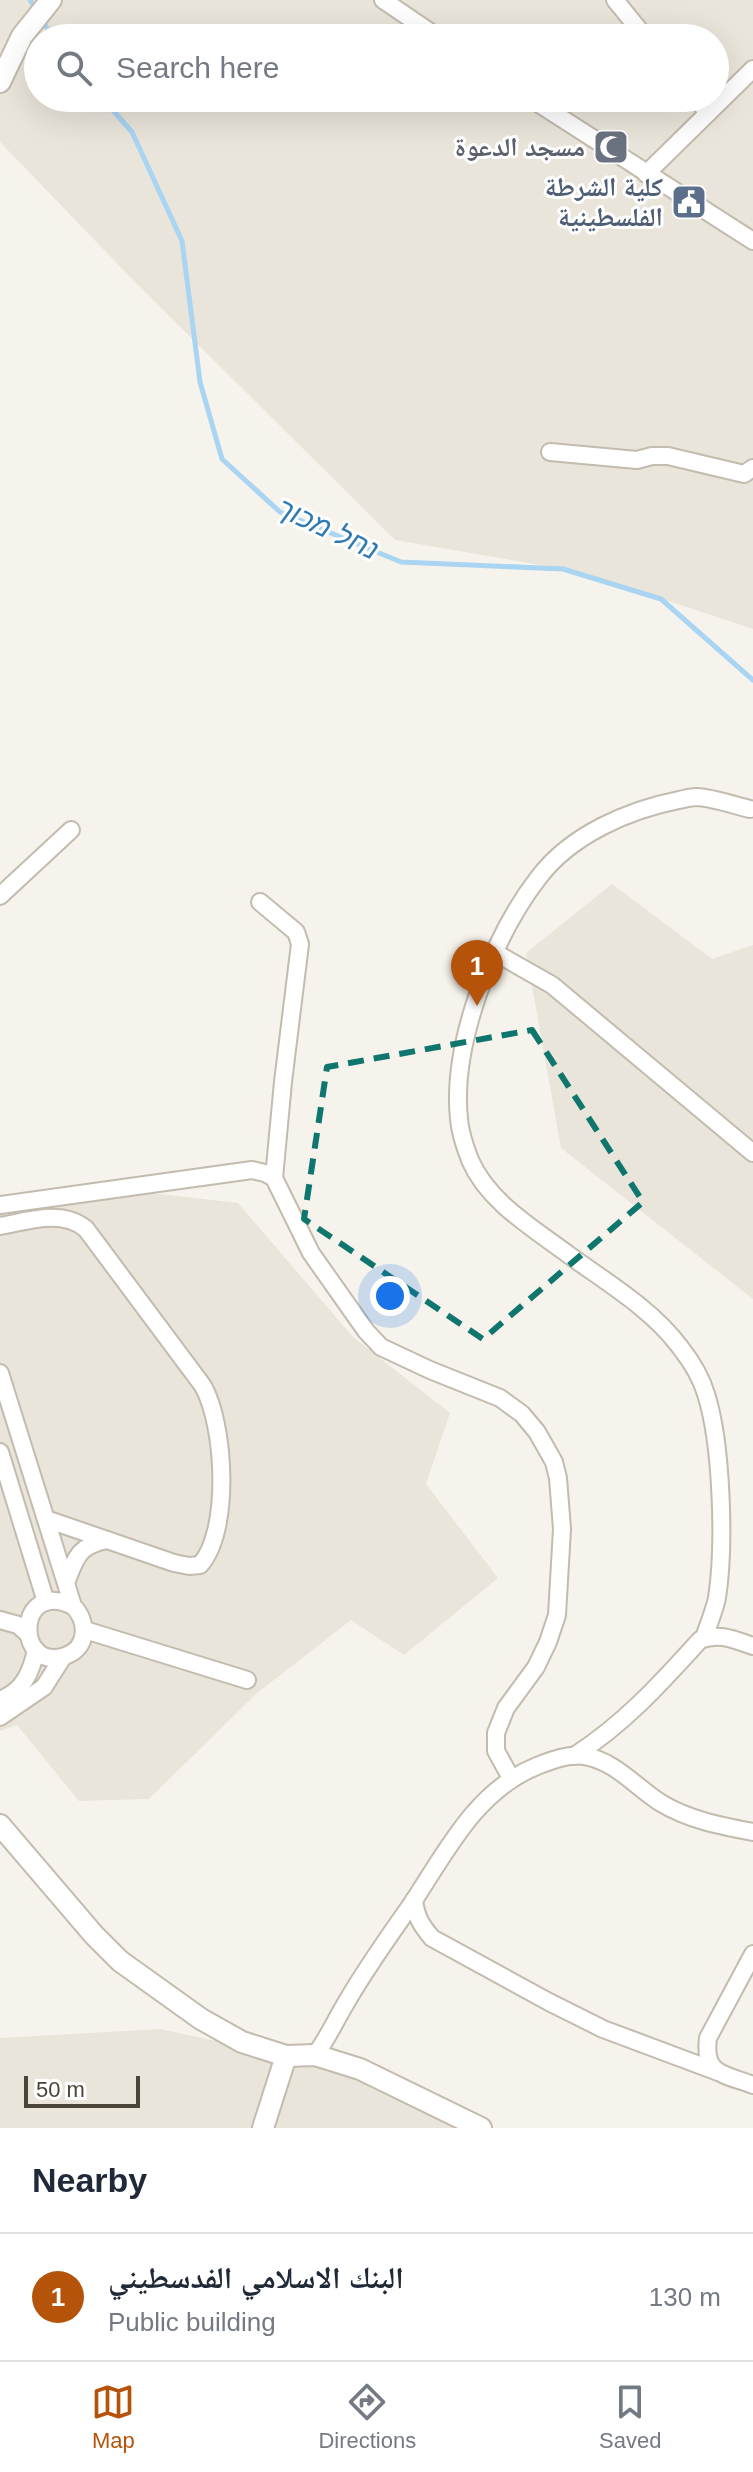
<!DOCTYPE html>
<meta charset="utf-8">
<style>
:root{--surface:#fff;--page:#f6f6f7;--text:#1f2937;--muted:#747a83;--line:#e0e1e3;--accent:#b45309}
body{margin:0;font-family:Arial,"Noto Naskh Arabic","Noto Sans Hebrew",sans-serif;background:var(--page);color:var(--text)}
.scale{position:absolute;left:24px;bottom:20px;width:116px;box-sizing:border-box;padding-left:8px;border:4px solid #4b4439;border-top:0;font-size:22px;line-height:28px;white-space:nowrap;color:#4b4439;-webkit-text-stroke:6px #fff;paint-order:stroke}
.you{position:absolute;left:390px;top:1296px;width:28px;height:28px;margin:-20px;border:6px solid #fff;border-radius:50%;background:#1a73e8;box-shadow:0 0 0 12px #1a73e833}
.badge{display:grid;place-items:center;width:52px;height:52px;border-radius:50%;background:var(--accent);color:#fff;font-size:26px;font-weight:700}
.pin{position:absolute;translate:-50% -66px;filter:drop-shadow(0 2px 4px #0008)}
.pin::after{content:'';position:absolute;top:42px;width:28px;height:24px;background:inherit;clip-path:polygon(0 0,100% 0,50% 100%)}
.list{margin:0;padding:0;list-style:none}
h2{display:flex;justify-content:space-between;align-items:center;height:104px;margin:0;padding:0 32px;font-size:34px}
h2 small{font-size:26px;font-weight:400;color:var(--muted)}
.list li{display:grid;grid-template-columns:52px 1fr auto;gap:24px;align-items:center;box-sizing:border-box;height:128px;padding:0 32px;border-top:2px solid var(--line)}
.list b{display:block;font-size:30px;white-space:nowrap}
.list p{margin:0;font-size:26px;white-space:nowrap;color:var(--muted)}
.list em{font-size:26px;font-style:normal;color:var(--muted)}
.icon{flex:none;width:44px;height:44px;fill:none;stroke:currentColor;stroke-width:2;stroke-linecap:round;stroke-linejoin:round}
.map{position:relative;flex:none;width:753px;height:2128px;overflow:hidden}
.search{position:absolute;background:var(--surface);box-shadow:0 8px 32px #0002;left:24px;right:24px;top:24px;height:88px;display:flex;align-items:center;gap:20px;box-sizing:border-box;padding:0 28px;border-radius:44px;color:var(--muted);font-size:30px}
.sheet{height:232px;background:var(--surface)}
nav{display:flex;justify-content:space-around;align-items:center;box-sizing:border-box;height:112px;border-top:2px solid var(--line);background:var(--surface);font-size:22px;color:var(--muted)}
nav a{display:grid;justify-items:center;gap:4px}
nav .on{color:var(--accent)}
.map>svg:first-child{display:block}
.residential{fill:#eae5da;fill-rule:evenodd}
.lines{fill:none;stroke-linecap:round;stroke-linejoin:round}
.stream{stroke:#a9d4f2;stroke-width:5}
.minor-casing{stroke:#c2bbae;stroke-width:20}
.tertiary-casing{stroke:#c2bbae;stroke-width:24}
.minor{stroke:#fff;stroke-width:16}
.tertiary{stroke:#fff;stroke-width:20}
.marked{fill:none;stroke:#0f766e;stroke-width:6;stroke-dasharray:16 10;stroke-linejoin:round}
.labels{text-anchor:middle;dominant-baseline:central;stroke-width:6;stroke-linejoin:round;paint-order:stroke}
.worship-label{font-size:26px;font-weight:bold;fill:#5b616d;stroke:#fff;text-anchor:end}
.service-label{font-size:26px;font-weight:bold;fill:#4e5e75;stroke:#fff;text-anchor:end}
.water-label{font-size:28px;font-style:italic;fill:#2e7ab2;stroke:#fff}
</style>
<div class="map">
<svg width="753" height="2128" viewBox="0 0 753 2128">
<rect width="100%" height="100%" fill="#f6f3ec"/>
<g class="residential">
<path d="M0,0H753V629L581,572L395,540L134,281L0,142ZM38,38H715V98H38Z"/>
<polygon points="612,884 712,959 753,945 753,1299 561,1148 526,953"/>
<polygon points="102,1194 160,1194 238,1203 353,1337 450,1413 426,1484 498,1578 404,1655 351,1620 256,1694 149,1799 79,1801 17,1725 0,1731 0,1203"/>
<polygon points="160,2029 286,2056 315,2055 481,2128 0,2128 0,2038"/>
</g>
<g class="lines">
<g class="stream">
<polyline points="30,0 36,10"/>
<polyline points="41,18 53,38"/>
<polyline points="102,98 132,132 182,241 200,382 222,459 280,512 401,562 563,569 661,599 753,680"/>
</g>
<defs>
<g id="minor">
<polyline points="383,0 439,38"/>
<polyline points="615,0 646,38"/>
<polyline points="530,98 753,241"/>
<polyline points="696,98 708,113"/>
<polyline points="646,174 753,69"/>
<polyline points="550,452 637,460 652,456 668,456 744,474 753,468"/>
<polyline points="0,896 71,830"/>
<polyline points="260,902 296,932 300,944 283,1082 274,1178"/>
<polyline points="494,952 552,985 753,1153"/>
<polyline points="0,1205 252,1170 265,1173 274,1178 311,1253 366,1331 381,1347 430,1370 500,1398 522,1414 537,1432 554,1462 558,1478 562,1529 557,1615 548,1642 536,1667 506,1708 496,1733 496,1751 511,1778"/>
<path d="M0,1226C28,1221 62,1209 86,1229L203,1386C225,1425 231,1531 200,1565L189,1566L174,1563L46,1519"/>
<path d="M0,1373L73,1606C88,1621 89,1648 65,1656C15,1673 15,1578 73,1606"/>
<polyline points="0,1452 46,1602"/>
<path d="M66,1583C76,1557 78,1546 107,1540"/>
<polyline points="0,1620 18,1625 27,1633"/>
<polyline points="85,1630 247,1680"/>
<path d="M704,1638C708,1625 714,1612 717,1598C725,1546 722,1444 706,1394C701,1377 691,1361 680,1347C652,1309 606,1282 569,1255C533,1228 488,1202 470,1160C465,1147 460,1133 459,1119C451,1044 493,936 539,877C571,835 628,810 679,800C684,799 691,797 697,797C714,798 733,805 750,809"/>
<path d="M0,1700C23,1691 31,1673 36,1650"/>
<polyline points="0,1717 44,1687 63,1657"/>
<path d="M574,1756C624,1724 661,1683 700,1640C719,1632 735,1640 753,1646"/>
<path d="M414,1900C416,1917 421,1925 432,1938L549,2002L603,2029L718,2072"/>
<path d="M753,1954L708,2038C703,2075 724,2074 753,2085"/>
<path d="M315,2055C328,2038 335,2021 346,2003C366,1968 390,1935 413,1902C447,1850 477,1790 537,1766C552,1760 568,1754 584,1756C614,1760 637,1788 661,1803C689,1820 721,1826 753,1832"/>
</g>
<g id="tertiary">
<polyline points="0,82 22,36 51,0"/>
<polyline points="0,1825 94,1935 120,1961 201,2019 242,2042 286,2056 315,2055 360,2069 481,2128"/>
<polyline points="263,2128 286,2056"/>
</g>
</defs>
<use href="#minor" class="minor-casing"/>
<use href="#tertiary" class="tertiary-casing"/>
<use href="#minor" class="minor"/>
<use href="#tertiary" class="tertiary"/>
</g>
<path class="marked" d="M532,1030L643,1202L483,1339L304,1219L327,1067Z"/>
<defs>
<symbol id="mosque-square" viewBox="-11 -11 22 22"><rect x="-9" y="-9" width="18" height="18" rx="4" fill="#6b7280" stroke="#fff"/><path d="M3.5-4.9A6 6 0 1 0 3.5 4.9A5 5 0 1 1 3.5-4.9Z" fill="#fff"/></symbol>
<symbol id="civic-square" viewBox="-11 -11 22 22"><rect x="-9" y="-9" width="18" height="18" rx="4" fill="#5c6f8a" stroke="#fff"/><path d="M-.6-6.5H3V-4.5H.6V-3L4-1V1h2V6H-6V1h2V-1L-.6-3ZM-1.2 2.5V6h2.4V2.5Z" fill="#fff"/></symbol>
</defs>
<g fill-rule="evenodd">
<use href="#mosque-square" x="591" y="127" width="40" height="40"/>
<use href="#civic-square" x="669" y="182" width="40" height="40"/>
</g>
<g class="labels">
<g class="worship-label">
<text x="585" y="147">مسجد الدعوة</text>
</g>
<g class="service-label">
<text x="663" y="187">كلية الشرطة<tspan x="663" dy="30">الفلسطينية</tspan></text>
</g>
<g class="water-label">
<text transform="translate(328 529) rotate(25)">נחל מכוך</text>
</g>
</g>
</svg>
<div class="scale">50 m</div>
<div class="you"></div>
<div class="pin badge" style="left:477px;top:1006px">1</div>
<div class="search"><svg class="icon" aria-label="search" viewBox="0 0 24 24"><circle cx="10" cy="10" r="6"/><path d="M15 15l6 6"/></svg>Search here</div>
</div>
<section class="sheet">
<h2>Nearby<small></small></h2>
<ul class="list">
<li><span class="badge">1</span><div><b>البنك الاسلامي الفدسطيني</b><p>Public building</p></div><em>130 m</em></li>
</ul>
</section>
<nav>
<a class="on"><svg class="icon" aria-label="map" viewBox="0 0 24 24"><path d="M3 6l6-2 6 2 6-2v14l-6 2-6-2-6 2zM9 4v14M15 6v14"/></svg>Map</a>
<a><svg class="icon" aria-label="directions" viewBox="0 0 24 24"><path d="M12 3l9 9-9 9-9-9zM9 14v-3h6M13 9l2 2-2 2"/></svg>Directions</a>
<a><svg class="icon" aria-label="saved" viewBox="0 0 24 24"><path d="M7 4h10v16l-5-4-5 4z"/></svg>Saved</a>
</nav>
